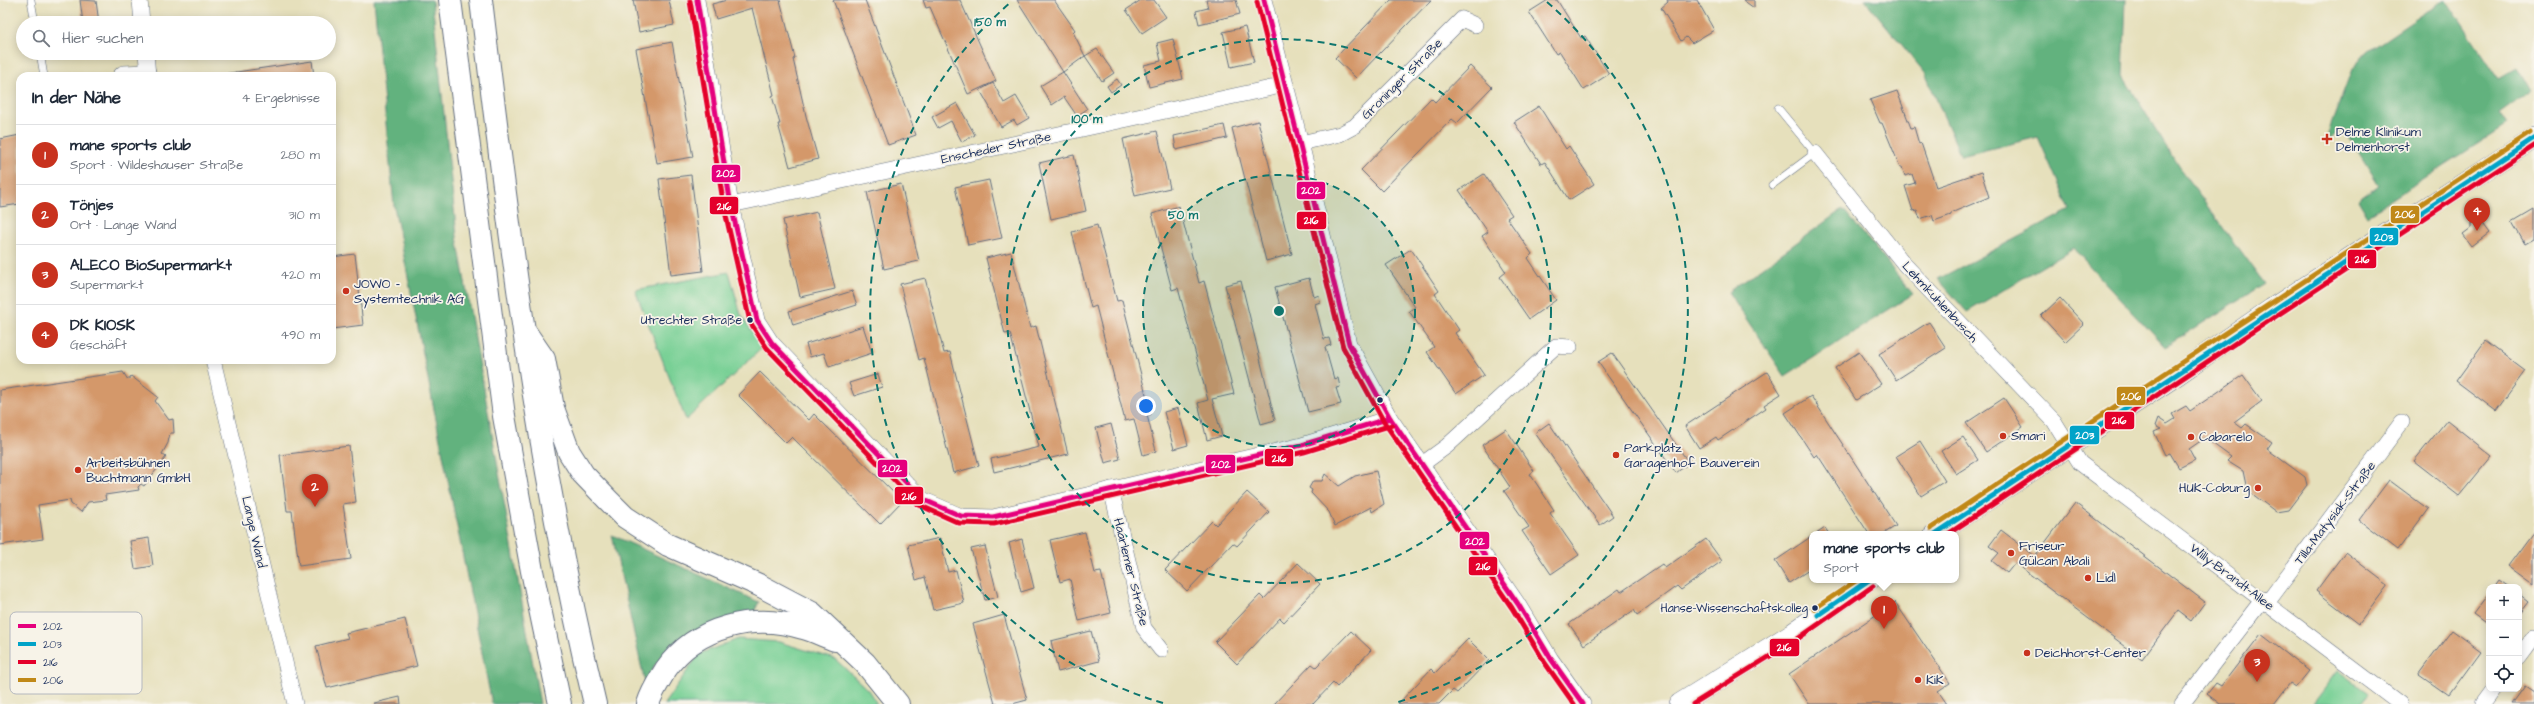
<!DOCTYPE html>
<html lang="de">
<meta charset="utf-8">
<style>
:root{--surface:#fff;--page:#f2f2f3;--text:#1f2937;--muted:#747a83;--line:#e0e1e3;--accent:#c8321e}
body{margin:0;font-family:"Architects Daughter",sans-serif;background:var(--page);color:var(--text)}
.controls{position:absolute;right:12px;bottom:12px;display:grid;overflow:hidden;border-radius:8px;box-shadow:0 2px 10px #0003}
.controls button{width:36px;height:36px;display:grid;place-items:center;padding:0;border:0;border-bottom:1px solid var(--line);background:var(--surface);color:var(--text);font:20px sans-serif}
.you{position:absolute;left:1146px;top:406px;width:14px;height:14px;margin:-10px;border:3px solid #fff;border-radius:50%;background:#1a73e8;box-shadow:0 0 0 6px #1a73e833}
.badge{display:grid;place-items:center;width:26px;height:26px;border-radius:50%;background:var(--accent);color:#fff;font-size:13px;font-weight:700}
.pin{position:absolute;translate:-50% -33px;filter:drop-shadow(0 1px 2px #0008)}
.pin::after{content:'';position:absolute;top:21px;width:14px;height:12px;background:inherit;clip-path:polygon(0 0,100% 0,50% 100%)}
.popup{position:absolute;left:1809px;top:531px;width:150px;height:52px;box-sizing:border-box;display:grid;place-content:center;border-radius:8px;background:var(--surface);filter:drop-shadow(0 1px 3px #0005);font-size:13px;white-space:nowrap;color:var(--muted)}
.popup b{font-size:15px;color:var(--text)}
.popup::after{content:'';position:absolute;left:50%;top:100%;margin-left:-8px;border:8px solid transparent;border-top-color:var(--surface)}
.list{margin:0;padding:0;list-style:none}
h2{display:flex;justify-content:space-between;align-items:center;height:52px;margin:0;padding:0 16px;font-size:17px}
h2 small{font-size:13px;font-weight:400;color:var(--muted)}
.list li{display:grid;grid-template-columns:26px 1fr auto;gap:12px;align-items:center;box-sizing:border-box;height:60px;padding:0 16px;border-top:1px solid var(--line)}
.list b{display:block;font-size:15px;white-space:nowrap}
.list p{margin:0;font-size:13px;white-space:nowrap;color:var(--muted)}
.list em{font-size:13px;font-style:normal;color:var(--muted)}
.icon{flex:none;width:22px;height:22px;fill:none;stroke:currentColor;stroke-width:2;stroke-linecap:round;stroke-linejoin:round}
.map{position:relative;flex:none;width:2534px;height:704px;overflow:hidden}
.search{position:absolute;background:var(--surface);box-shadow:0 2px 10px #0003;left:16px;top:16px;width:320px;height:44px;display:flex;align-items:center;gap:10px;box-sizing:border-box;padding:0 14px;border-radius:22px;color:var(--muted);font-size:15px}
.panel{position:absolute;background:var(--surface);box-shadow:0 2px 10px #0003;left:16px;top:72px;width:320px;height:292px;border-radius:12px}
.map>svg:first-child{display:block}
.green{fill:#78d095;stroke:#4a807a}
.forest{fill:#62b27e;stroke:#3e706e}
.building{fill:#d4986a}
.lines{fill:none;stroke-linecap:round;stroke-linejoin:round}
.service-casing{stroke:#626d7f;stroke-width:8}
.minor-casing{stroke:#626d7f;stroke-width:16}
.secondary-casing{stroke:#626d7f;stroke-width:22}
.motorway-casing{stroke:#626d7f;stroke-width:24}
.service{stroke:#fff;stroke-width:7}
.minor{stroke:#fff;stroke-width:15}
.secondary{stroke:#fff;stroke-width:21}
.motorway{stroke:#fff;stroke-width:22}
.bus-1-casing{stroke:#f7f3e8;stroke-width:8}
.bus-2-casing{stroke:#f7f3e8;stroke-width:8}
.bus-3-casing{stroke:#f7f3e8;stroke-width:8}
.bus-4-casing{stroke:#f7f3e8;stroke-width:8}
.bus-1{stroke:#e5007d;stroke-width:5}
.bus-2{stroke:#01a3c8;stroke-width:5}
.bus-3{stroke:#e4002b;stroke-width:5}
.bus-4{stroke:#c08818;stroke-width:5}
.ring{fill:none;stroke:#0f766e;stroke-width:2;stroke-dasharray:7 5}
.poi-dot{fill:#c8321e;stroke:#f7f3e8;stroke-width:1.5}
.bus-dot{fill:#1b2f5e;stroke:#f7f3e8;stroke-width:1.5}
.labels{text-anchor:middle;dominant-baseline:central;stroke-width:3.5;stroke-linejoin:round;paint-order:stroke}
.bus-label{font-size:12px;fill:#1b2f5e;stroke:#f7f3e8;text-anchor:end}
.street-label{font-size:13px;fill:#1b2f5e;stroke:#f7f3e8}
.poi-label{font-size:13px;fill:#1b2f5e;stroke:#f7f3e8;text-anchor:start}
.key{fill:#f7f3e8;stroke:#b5b8bf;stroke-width:1}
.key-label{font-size:11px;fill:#1b2f5e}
.centre{fill:#0f766e;stroke:#f7f3e8;stroke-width:2}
.ring-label{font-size:12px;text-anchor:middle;font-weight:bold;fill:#0f766e;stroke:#f7f3e8;stroke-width:3.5;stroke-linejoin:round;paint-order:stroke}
.line-badge{stroke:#f7f3e8;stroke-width:1.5}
.badge-label{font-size:11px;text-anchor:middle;font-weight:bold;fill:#fff}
</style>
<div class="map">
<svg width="2534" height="704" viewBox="0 0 2534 704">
<rect width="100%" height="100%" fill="#f7f3e8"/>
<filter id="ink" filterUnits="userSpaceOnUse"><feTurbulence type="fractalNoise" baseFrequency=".025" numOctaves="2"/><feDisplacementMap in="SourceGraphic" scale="8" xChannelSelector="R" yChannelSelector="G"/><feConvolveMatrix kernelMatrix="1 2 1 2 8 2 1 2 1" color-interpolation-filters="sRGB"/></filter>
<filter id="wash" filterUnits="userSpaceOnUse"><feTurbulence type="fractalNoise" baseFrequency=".012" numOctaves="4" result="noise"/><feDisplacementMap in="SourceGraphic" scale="16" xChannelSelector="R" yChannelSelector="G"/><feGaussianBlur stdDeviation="0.9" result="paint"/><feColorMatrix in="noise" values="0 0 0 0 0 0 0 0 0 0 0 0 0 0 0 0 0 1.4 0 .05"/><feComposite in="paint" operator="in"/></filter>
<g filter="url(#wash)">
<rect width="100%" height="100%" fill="#e6e0bc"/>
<g class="green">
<polygon points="729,272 741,315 763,347 686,420 635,290"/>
<polygon points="738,639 779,642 835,659 868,690 877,704 664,704 699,654"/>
<polygon points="2338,671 2368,693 2359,704 2313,704"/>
</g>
<g class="forest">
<polygon points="374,0 432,0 457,237 540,704 492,704 394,206"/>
<polygon points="1865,0 2126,0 2123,76 2178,166 2264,284 2165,347 2073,248 1967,312 1938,279 2070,210 2038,137 1961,156 1925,73"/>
<polygon points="2444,0 2447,0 2499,79 2518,68 2531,90 2499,113 2507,125 2367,215 2358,200 2379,185 2344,129 2330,138 2328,133 2352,69 2367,52"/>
<polygon points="1843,209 1913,294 1785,376 1728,292"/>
<polygon points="612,535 759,602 754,612 679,644 654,666 645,683"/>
</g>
<g id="blocks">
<g class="building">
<polygon points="80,0 96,1 99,23 83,23"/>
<polygon points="633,0 669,0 674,25 639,32"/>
<polygon points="727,0 780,0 795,58 793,59 806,116 818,159 790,167 778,124 780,124 772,96 774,95 752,8 716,19 712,4"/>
<polygon points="833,0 865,0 916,135 888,145"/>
<polygon points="923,0 960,0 996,81 968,94 930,7 926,8"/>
<polygon points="1017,0 1054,0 1075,30 1073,32 1085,56 1063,72 1087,109 1077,116 1064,97 1052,105 1040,86 1063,72"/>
<polygon points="1141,0 1154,0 1166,17 1142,33 1126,10"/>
<polygon points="1206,0 1236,0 1240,14 1199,24 1196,11 1208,8"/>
<polygon points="1391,0 1431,0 1356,78 1335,58"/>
<polygon points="1548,0 1557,0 1581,38 1585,36 1609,74 1584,90 1560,52 1556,54 1529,12"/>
<polygon points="1667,0 1697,0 1714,30 1692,43 1686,37 1681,41 1661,8 1668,2"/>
<polygon points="1743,0 1754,0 1754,8"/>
<polygon points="1245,27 1254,62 1231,67 1223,32"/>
<polygon points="1173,39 1183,79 1149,87 1144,65 1161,61 1157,43"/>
<polygon points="672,42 693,157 657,163 636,49"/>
<polygon points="1097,49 1114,73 1102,81 1085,56"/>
<polygon points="312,61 314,76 216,76 216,75"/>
<polygon points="1470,66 1492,87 1457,123 1452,119 1382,191 1361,170 1431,98 1435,102"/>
<polygon points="1117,79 1121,85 1111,92 1107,86"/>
<polygon points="993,83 1004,103 1016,96 1029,118 1017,125 1014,120 1001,127 980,90"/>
<polygon points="1897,91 1911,128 1914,127 1919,144 1921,143 1936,187 1981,172 1989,197 1951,213 1951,215 1934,221 1932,215 1920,219 1917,210 1913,211 1905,186 1915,183 1912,174 1905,176 1902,167 1900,167 1882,123 1880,123 1870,100"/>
<polygon points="957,103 975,135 962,142 951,121 938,128 932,117"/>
<polygon points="1539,106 1566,149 1569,146 1594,184 1569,200 1545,162 1541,164 1514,122"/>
<polygon points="1258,121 1292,254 1266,261 1232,128"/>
<polygon points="1224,125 1227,138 1176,150 1174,136"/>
<polygon points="1157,131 1170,188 1135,196 1123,139"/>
<polygon points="20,135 20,204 0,207 0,139"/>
<polygon points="1074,155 1086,211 1051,219 1039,163"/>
<polygon points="1484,174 1512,215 1507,218 1532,254 1528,258 1556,300 1529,319 1500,277 1506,272 1482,236 1488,232 1459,190"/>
<polygon points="691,175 703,271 671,275 659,179"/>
<polygon points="989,180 1002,238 968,245 955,187"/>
<polygon points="901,184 919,261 884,269 867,192"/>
<polygon points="1179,206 1199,283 1204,281 1234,394 1212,399 1222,436 1207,440 1198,403 1208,400 1178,288 1172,290 1152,214"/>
<polygon points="2534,209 2534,239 2525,244 2512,222"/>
<polygon points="817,212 835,289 800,297 783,220"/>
<polygon points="2476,220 2480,221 2489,233 2472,246 2463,234 2471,228 2471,223"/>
<polygon points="1097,225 1117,301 1122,300 1151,414 1147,415 1156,451 1143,455 1134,419 1125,421 1096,306 1091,308 1072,232"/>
<polygon points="1411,249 1439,291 1435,294 1459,330 1455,333 1484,375 1456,394 1427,352 1434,347 1409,311 1415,307 1386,265"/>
<polygon points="1011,252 1030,328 1036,326 1068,454 994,472 991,459 1039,447 1010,333 1005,334 986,258"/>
<polygon points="355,254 363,325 332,329 332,257"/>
<polygon points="925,278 944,353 950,352 979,466 953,473 924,358 919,360 900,284"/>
<polygon points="1309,278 1314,297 1319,295 1320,302 1315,304 1324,339 1329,338 1331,345 1325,347 1334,379 1338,378 1340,387 1336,388 1341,404 1308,412 1275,287"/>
<polygon points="1241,281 1275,420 1261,424 1225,285"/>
<polygon points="852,291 857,305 793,325 789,311"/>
<polygon points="2060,298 2084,324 2065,342 2041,316"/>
<polygon points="1929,322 1946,348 1896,380 1879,354"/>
<polygon points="863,326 872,353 829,367 824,353 810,357 806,344"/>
<polygon points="2485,341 2525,371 2496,411 2456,381"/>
<polygon points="1859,352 1881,384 1856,400 1835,368"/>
<polygon points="1612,353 1689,463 1676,473 1598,362"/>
<polygon points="123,372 128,380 131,376 158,397 155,401 169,420 173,419 174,433 170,433 168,443 162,454 166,457 144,486 141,484 138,487 139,490 105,495 106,500 88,502 81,512 71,504 70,500 38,505 43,539 0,545 0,390"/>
<polygon points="760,372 809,420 814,414 902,501 880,524 792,437 786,443 738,395"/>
<polygon points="1767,372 1781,394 1764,405 1766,408 1718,440 1716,437 1699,448 1685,426"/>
<polygon points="878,374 882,387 854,396 849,383"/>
<polygon points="2243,375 2262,401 2234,422 2242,428 2246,424 2272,442 2267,449 2305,477 2307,485 2288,510 2276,512 2247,490 2243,471 2227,461 2231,457 2205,438 2189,449 2195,460 2179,468 2170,453 2165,455 2154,432 2161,429 2155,426 2158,418 2167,424 2175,419 2172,414 2186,406 2190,411"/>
<polygon points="1811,396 1896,526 1883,534 1869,534 1817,454 1814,457 1785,413"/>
<polygon points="2004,398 2023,427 1986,452 1966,423"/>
<polygon points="1178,408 1188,445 1174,449 1164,412"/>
<polygon points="2447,420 2492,456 2459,496 2414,461"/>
<polygon points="1549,423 1613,516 1600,525 1535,433"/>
<polygon points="1111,424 1120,459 1105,463 1096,428"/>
<polygon points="1506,429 1534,471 1530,474 1554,510 1550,513 1579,555 1551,574 1522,531 1529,527 1504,491 1510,487 1482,445"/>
<polygon points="1963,437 1978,460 1956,474 1941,451"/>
<polygon points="1920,441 1945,481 1921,496 1896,456"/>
<polygon points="349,446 356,502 343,504 351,559 299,566 292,511 287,511 280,455"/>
<polygon points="1376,471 1384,504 1372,512 1371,507 1335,526 1329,512 1311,493 1312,490 1309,488 1313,481 1322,481 1325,474 1339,486 1355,476"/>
<polygon points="2389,480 2428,509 2398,550 2359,520"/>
<polygon points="1247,492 1269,512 1237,546 1233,543 1187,591 1165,570 1212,521 1216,525"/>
<polygon points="2075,503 2205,602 2191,621 2178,611 2142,659 2015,563 2007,573 1992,561 1999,553 1989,546 2001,530 2035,556"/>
<polygon points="1825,528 1829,534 1816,534"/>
<polygon points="2534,531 2534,585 2508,566"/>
<polygon points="1085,532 1095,573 1101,572 1111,613 1079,621 1070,579 1060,582 1050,540"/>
<polygon points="1812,536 1812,568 1789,583 1775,561"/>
<polygon points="149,538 153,566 135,569 130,541"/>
<polygon points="940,538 948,572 956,570 964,603 933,610 925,577 916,580 908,545"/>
<polygon points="1022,539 1034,588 1021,592 1009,543"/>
<polygon points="1706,539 1722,561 1681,590 1677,586 1637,615 1634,610 1584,645 1569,624 1619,589 1621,592 1662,564 1665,568"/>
<polygon points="985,546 998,597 985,600 971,549"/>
<polygon points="2345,552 2388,585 2359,624 2316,591"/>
<polygon points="1298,563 1320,584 1284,622 1280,618 1237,664 1215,642 1260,595 1264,599"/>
<polygon points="2499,580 2509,587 2494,587"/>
<polygon points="2489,594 2489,625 2474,614"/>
<polygon points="2519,594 2529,602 2519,615"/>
<polygon points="1895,602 1950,683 1938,691 1947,704 1809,704 1789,674"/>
<polygon points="1004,615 1027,700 1012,704 995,704 973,624"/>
<polygon points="405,619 417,666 327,688 316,646 348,638 346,633"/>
<polygon points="2452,630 2481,651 2449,695 2419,674"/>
<polygon points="1091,631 1099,661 1058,672 1051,641"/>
<polygon points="1351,631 1371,650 1337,687 1333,683 1313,704 1274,704 1312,664 1316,667"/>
<polygon points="2261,634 2309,671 2296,687 2290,683 2274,704 2220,704 2207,694 2216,683 2221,686"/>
<polygon points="1468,639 1489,660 1457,693 1453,690 1439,704 1398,704 1431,669 1435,673"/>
<polygon points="2525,686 2534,692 2534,704 2512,704"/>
<polygon points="400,697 401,704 374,704 374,703"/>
</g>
</g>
</g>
<g filter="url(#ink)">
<use href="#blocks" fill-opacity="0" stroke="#626d7f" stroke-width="1"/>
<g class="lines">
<defs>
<g id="service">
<polyline points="31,0 35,23"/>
<polyline points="40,53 44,76"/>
<polyline points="1772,185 1815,153 1778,108"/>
</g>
<g id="minor">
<polyline points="140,0 142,23"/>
<polyline points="697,0 731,205 757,320 772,343 922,499 961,516 993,517 1302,445 1390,418"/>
<polyline points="1264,0 1301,143 1349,344 1390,418 1518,604 1551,659 1583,704"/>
<polyline points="146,53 148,76"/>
<polyline points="120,76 123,73 148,72"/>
<polyline points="1301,143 1340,134 1355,126 1462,19 1475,25"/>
<polyline points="1815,153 1905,265 2054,421 2080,463 2400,704"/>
<polyline points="731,205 1285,85"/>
<polyline points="213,360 295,704"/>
<polyline points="1421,465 1447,446 1556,346 1570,347"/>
<polyline points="1111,489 1144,628 1161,650"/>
<polyline points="2267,603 2402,422"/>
<polyline points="2519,657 2534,637"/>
<polyline points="2182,704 2263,599"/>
<polyline points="2483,704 2494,689"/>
</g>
<g id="secondary">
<polyline points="1935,534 2172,378 2272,309 2534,138"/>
<polyline points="1680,704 1792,634 1869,580"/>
</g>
<g id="motorway">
<polyline points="450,0 504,416 532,571 560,704"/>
<path d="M481,0C509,236 539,473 595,704"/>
<polyline points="526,333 544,359 553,408 569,452 583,474 608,500 625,517 668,545 759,585 812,613 865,663 898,704"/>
<path d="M648,704C652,691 659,681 666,669C696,626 754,613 803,628C814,631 824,636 835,640"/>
</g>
</defs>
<use href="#service" class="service-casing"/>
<use href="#minor" class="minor-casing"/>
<use href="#secondary" class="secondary-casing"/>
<use href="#motorway" class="motorway-casing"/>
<use href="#service" class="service"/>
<use href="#minor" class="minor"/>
<use href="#secondary" class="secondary"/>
<use href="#motorway" class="motorway"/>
<defs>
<g id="bus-1">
<polyline points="697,0 731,205 757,320 772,343 922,499 961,516 993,517 1302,445 1390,418"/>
<polyline points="1264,0 1349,344 1390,418 1518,604 1551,659 1583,704"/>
</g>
<g id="bus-2">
<path d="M1935,534C2135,402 2334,269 2534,138"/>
<polyline points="1818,615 1869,580"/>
</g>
<g id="bus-3">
<polyline points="690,1 724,207 750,322 767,348 917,504 959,523 994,524 1304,452 1392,425"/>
<polyline points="1257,2 1343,347 1384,422 1512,608 1545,663 1574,704"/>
<path d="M1948,534C2143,405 2338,274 2534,146"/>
<polyline points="1693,704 1796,640 1873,586"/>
</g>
<g id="bus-4">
<path d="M1931,528C2131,397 2330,263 2530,132"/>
<polyline points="1814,609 1857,580"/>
</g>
</defs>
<use href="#bus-1" class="bus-1-casing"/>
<use href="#bus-2" class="bus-2-casing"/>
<use href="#bus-3" class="bus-3-casing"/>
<use href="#bus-4" class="bus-4-casing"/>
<use href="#bus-1" class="bus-1"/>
<use href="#bus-2" class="bus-2"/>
<use href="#bus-3" class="bus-3"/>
<use href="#bus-4" class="bus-4"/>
</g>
</g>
<circle cx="1279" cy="311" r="136" fill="#0f766e" fill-opacity=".12"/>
<g class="ring">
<circle cx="1279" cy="311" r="136"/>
<circle cx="1279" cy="311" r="272"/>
<path d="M1163 703A409 409 0 0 1 1011 2M1547 2A409 409 0 0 1 1395 703"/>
</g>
<g class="poi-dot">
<path d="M2325 133h4v4h4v4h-4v4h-4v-4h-4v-4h4z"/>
<circle cx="346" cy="291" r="4"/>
<circle cx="2003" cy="436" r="4"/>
<circle cx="2191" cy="437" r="4"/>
<circle cx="1616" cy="455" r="4"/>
<circle cx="78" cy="470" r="4"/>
<circle cx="2258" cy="488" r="4"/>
<circle cx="2011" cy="553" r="4"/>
<circle cx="2088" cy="578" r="4"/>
<circle cx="2027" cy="653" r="4"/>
<circle cx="1918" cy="680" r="4"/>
</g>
<g class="bus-dot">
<circle cx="750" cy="320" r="3.5"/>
<circle cx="1380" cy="400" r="3.5"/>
<circle cx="1815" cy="608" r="3.5"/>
</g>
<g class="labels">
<g class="bus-label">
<text x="742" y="320">Utrechter Straße</text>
<text x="1808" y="608">Hanse-Wissenschaftskolleg</text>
</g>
<g class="street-label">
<text transform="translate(1402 79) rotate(-45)">Groninger Straße</text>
<text transform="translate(996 148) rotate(-12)">Enscheder Straße</text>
<text transform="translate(1940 302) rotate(47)">Lehmkuhlenbusch</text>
<text transform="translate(2335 513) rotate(-53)">Tilla-Matysiak-Straße</text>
<text transform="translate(254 532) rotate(77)">Lange Wand</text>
<text transform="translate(1131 572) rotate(76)">Haarlemer Straße</text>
<text transform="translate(2232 577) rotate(37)">Willy-Brandt-Allee</text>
</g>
<g class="poi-label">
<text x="2336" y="132">Delme Klinikum<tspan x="2336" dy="15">Delmenhorst</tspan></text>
<text x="354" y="284">JOWO ‑<tspan x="354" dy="15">Systemtechnik AG</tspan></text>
<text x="2011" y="436">Smari</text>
<text x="2199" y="437">Cabarelo</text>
<text x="1624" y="448">Parkplatz<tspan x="1624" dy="15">Garagenhof Bauverein</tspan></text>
<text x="86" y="463">Arbeitsbühnen<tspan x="86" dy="15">Buchtmann GmbH</tspan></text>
<text x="2250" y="488" text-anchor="end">HUK-Coburg</text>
<text x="2019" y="546">Friseur<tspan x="2019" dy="15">Gülcan Abali</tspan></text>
<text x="2096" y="578">Lidl</text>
<text x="2035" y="653">Deichhorst-Center</text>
<text x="1926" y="680">KiK</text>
</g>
</g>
<rect x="10" y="612" width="132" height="82" rx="6" class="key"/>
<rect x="18" y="624" width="18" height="4" fill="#e5007d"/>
<rect x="18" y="642" width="18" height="4" fill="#01a3c8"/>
<rect x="18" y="660" width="18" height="4" fill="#e4002b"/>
<rect x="18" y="678" width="18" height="4" fill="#c08818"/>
<g class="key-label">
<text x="43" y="630">202</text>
<text x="43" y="648">203</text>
<text x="43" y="666">216</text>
<text x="43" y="684">206</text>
</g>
<circle cx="1279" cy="311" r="6" class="centre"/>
<g class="ring-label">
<text x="990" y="26">150 m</text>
<text x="1087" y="123">100 m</text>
<text x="1183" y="219">50 m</text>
</g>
<g class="line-badge">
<rect x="711" y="164" width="30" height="19" rx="4" fill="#e5007d"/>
<rect x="1296" y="181" width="30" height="19" rx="4" fill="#e5007d"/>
<rect x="709" y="196" width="30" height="19" rx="4" fill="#e4002b"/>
<rect x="2390" y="205" width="30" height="19" rx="4" fill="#c08818"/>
<rect x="1296" y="211" width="31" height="19" rx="4" fill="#e4002b"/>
<rect x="2369" y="227" width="30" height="19" rx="4" fill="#01a3c8"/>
<rect x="2347" y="249" width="30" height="20" rx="4" fill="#e4002b"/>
<rect x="2116" y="386" width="30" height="20" rx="4" fill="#c08818"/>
<rect x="2104" y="411" width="31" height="19" rx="4" fill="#e4002b"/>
<rect x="2069" y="425" width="31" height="20" rx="4" fill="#01a3c8"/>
<rect x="1264" y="448" width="30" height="19" rx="4" fill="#e4002b"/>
<rect x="1205" y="454" width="31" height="20" rx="4" fill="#e5007d"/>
<rect x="877" y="459" width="31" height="19" rx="4" fill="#e5007d"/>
<rect x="894" y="486" width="30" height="19" rx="4" fill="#e4002b"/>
<rect x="1459" y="531" width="31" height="19" rx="4" fill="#e5007d"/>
<rect x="1468" y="556" width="30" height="20" rx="4" fill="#e4002b"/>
<rect x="1769" y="638" width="31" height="19" rx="4" fill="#e4002b"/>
</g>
<g class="badge-label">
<text x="726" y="177">202</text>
<text x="1311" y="194">202</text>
<text x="724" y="210">216</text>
<text x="2405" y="218">206</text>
<text x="1311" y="224">216</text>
<text x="2384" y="241">203</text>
<text x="2362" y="263">216</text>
<text x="2131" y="400">206</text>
<text x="2119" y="424">216</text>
<text x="2085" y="439">203</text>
<text x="1279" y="462">216</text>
<text x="1221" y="468">202</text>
<text x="892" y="472">202</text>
<text x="909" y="500">216</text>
<text x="1475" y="545">202</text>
<text x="1483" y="570">216</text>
<text x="1784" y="651">216</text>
</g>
</svg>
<div class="controls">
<button>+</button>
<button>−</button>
<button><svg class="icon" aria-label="locate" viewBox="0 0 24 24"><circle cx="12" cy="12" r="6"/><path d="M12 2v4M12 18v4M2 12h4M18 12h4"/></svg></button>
</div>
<div class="you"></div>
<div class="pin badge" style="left:1884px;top:629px">1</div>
<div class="popup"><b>mane sports club</b>Sport</div>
<div class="pin badge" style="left:315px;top:507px">2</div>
<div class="pin badge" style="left:2257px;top:682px">3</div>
<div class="pin badge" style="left:2477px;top:231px">4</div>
<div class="search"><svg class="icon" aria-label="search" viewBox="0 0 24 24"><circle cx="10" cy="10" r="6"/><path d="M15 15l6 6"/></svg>Hier suchen</div>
<section class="panel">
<h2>In der Nähe<small>4 Ergebnisse</small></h2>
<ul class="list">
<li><span class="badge">1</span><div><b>mane sports club</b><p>Sport · Wildeshauser Straße</p></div><em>280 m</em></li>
<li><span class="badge">2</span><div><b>Tönjes</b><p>Ort · Lange Wand</p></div><em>310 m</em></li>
<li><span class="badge">3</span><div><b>ALECO BioSupermarkt</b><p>Supermarkt</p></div><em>420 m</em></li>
<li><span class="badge">4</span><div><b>DK KIOSK</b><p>Geschäft</p></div><em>490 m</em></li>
</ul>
</section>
</div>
